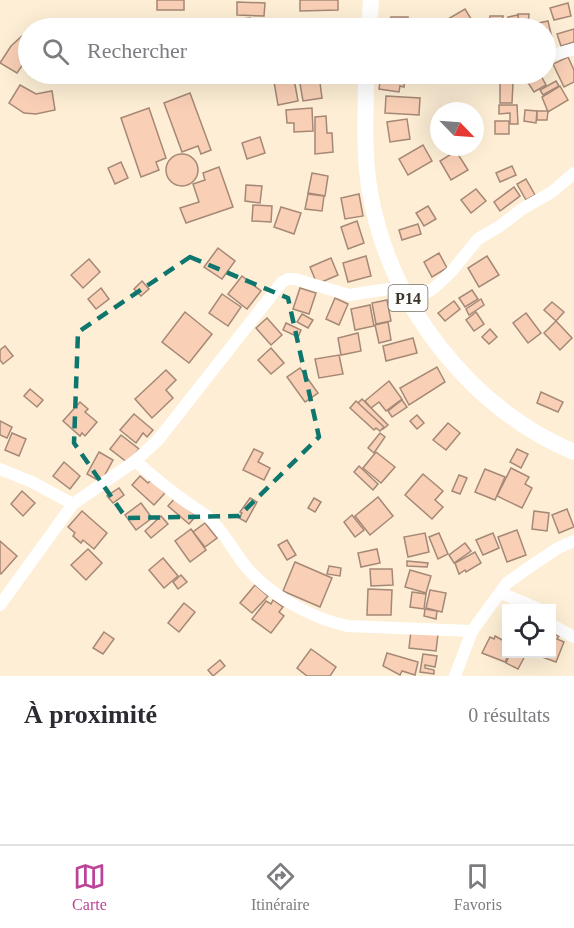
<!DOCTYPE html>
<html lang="fr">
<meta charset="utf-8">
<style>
:root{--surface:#fff;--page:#f7f7f7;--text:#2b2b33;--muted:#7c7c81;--line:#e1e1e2;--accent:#bc4398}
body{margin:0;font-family:"Times New Roman",serif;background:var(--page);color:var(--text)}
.controls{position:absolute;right:18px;bottom:18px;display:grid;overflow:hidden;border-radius:0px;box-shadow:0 6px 24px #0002}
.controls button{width:54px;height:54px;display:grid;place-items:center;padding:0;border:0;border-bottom:2px solid var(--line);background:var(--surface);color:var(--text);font:30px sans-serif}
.compass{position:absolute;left:430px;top:102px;width:54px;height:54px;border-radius:50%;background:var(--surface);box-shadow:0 6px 24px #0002;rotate:115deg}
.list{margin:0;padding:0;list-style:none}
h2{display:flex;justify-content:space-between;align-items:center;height:78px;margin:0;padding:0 24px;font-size:26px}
h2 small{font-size:20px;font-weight:400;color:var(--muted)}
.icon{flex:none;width:33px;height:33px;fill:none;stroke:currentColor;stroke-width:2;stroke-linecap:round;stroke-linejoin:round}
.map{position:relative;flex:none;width:574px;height:676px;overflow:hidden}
.search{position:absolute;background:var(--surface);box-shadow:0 6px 24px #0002;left:18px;right:18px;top:18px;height:66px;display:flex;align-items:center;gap:15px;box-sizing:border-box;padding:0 21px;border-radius:33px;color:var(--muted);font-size:22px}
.sheet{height:168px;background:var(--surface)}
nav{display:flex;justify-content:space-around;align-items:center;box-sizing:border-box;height:84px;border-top:2px solid var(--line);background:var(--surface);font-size:16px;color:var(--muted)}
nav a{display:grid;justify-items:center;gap:3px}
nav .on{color:var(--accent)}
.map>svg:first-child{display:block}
.building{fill:#f9d0b6;stroke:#a58875;stroke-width:1.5}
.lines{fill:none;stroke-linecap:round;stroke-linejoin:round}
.minor{stroke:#fff;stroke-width:12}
.major{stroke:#fff;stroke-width:16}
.marked{fill:none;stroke:#0f766e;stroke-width:4.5;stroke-dasharray:12 8;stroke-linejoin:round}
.labels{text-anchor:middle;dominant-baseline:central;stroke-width:6;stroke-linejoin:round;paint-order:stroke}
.shield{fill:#fdfdfd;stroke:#757068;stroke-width:1.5}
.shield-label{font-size:16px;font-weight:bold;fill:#3b3428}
</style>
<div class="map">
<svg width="574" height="676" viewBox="0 0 574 676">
<rect width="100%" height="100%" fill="#fdeed5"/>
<g class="building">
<rect x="157" y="0" width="27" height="10"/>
<polygon points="300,0 338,0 338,10 300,11"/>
<polygon points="237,2 265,3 264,16 237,15"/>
<polygon points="568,3 571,16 554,20 550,8"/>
<polygon points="465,9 476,27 453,28 448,19"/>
<polygon points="518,14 529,14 528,25 518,25"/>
<polygon points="518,15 519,28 510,28 508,17"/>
<polygon points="490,16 503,16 502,28 489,28"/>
<rect x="391" y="17" width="17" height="11"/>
<polygon points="250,18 251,25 294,22 295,28 234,28 234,20"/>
<polygon points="548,21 553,42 546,44 546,28 535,28 534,24"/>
<polygon points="574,29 574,42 561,46 557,34"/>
<polygon points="28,35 28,57 17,73 0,63 11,46 22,36"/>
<polygon points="568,57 574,70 574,82 564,87 553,64"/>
<polygon points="199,74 218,74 219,77 201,82"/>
<polygon points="319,74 335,74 335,78 320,80"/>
<polygon points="381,74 402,74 401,77 405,78 404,87 400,86 399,92 379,89"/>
<polygon points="532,74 540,74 546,85 534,92 525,78"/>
<polygon points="319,75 322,98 303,101 299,78"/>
<polygon points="294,79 298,101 278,105 274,82"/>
<polygon points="556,81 559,86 543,95 540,90"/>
<polygon points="500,82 513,83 512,103 500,103"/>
<polygon points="20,85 36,94 52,91 55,110 36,114 24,113 9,103"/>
<polygon points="560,86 568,100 548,112 542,97"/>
<polygon points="190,93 211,150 201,154 198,146 182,152 164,103"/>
<polygon points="386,96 420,98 419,115 385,113"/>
<polygon points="499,105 517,105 518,124 510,124 510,113 499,114"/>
<polygon points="149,108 166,158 156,162 159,170 141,177 121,118"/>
<polygon points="312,108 313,131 294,132 294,123 287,123 286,110"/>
<polygon points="525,110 537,111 536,123 524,121"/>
<polygon points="537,111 548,111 547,120 537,120"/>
<polygon points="326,116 327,133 332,133 333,152 315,154 315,117"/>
<polygon points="407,119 410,139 390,142 387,122"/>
<rect x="495" y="121" width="14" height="13"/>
<polygon points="260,137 265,153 247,159 242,143"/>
<polygon points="423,145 432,161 408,175 399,159"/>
<polygon points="456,151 468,170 451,180 440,161"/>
<circle cx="182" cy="170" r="16"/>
<polygon points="121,162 128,178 115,184 108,168"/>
<polygon points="512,166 516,175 500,182 496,173"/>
<polygon points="219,167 233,207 186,223 180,208 199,202 193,184 205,180 203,173"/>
<polygon points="312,173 328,176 325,196 308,193"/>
<polygon points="526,179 535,195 526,200 517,184"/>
<polygon points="246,185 262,186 260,203 245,201"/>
<polygon points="514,187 520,196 500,211 494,202"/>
<polygon points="476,189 486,201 471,213 461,200"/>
<polygon points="308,194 324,196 322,211 305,209"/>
<polygon points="359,194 363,216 345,219 341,198"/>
<polygon points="253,205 272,206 271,222 252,221"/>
<polygon points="428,206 436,219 424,226 416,213"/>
<polygon points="281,207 301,213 294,234 274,227"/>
<polygon points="357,221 364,243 348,249 341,227"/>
<polygon points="418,224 421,234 402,240 399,230"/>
<polygon points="218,248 235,261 222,279 204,267"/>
<polygon points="439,253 447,268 432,277 424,262"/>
<polygon points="366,256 371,276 348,282 343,263"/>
<polygon points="487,256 499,275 479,287 468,268"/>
<polygon points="331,258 338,275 317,284 310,267"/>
<polygon points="89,259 100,272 83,288 71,275"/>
<polygon points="242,276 261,291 247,309 228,294"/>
<polygon points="142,281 149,289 141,296 134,289"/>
<polygon points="101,288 109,299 96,309 88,299"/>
<polygon points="300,288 316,293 309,314 293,309"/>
<polygon points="472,290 478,299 465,307 459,298"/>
<polygon points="222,294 241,307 228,326 209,313"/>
<polygon points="335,298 348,304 339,325 326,319"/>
<polygon points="481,299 484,305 469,315 466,309"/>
<polygon points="387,300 391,321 376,324 372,303"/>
<polygon points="454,301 460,309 445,321 438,313"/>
<polygon points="552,302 564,312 556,321 544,310"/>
<polygon points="370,305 374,326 355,330 351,309"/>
<polygon points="185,312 212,334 189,363 162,342"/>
<polygon points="476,312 484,324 474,331 466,320"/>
<polygon points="526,313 541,333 528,343 513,323"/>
<polygon points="302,314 313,320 308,328 297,322"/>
<polygon points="267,318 282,335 271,345 256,328"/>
<polygon points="556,321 572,338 560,350 544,333"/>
<polygon points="388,322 391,340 379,343 375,325"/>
<polygon points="286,323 301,330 298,337 283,330"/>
<polygon points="490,329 497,337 489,344 482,337"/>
<polygon points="358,333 361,351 341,355 338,338"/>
<polygon points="413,338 417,353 386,361 383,346"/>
<polygon points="5,346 13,356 3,364 0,360 0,350"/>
<polygon points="271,348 284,363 271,374 258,360"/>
<polygon points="339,355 343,374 319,378 315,359"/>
<polygon points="437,367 445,382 409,405 400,388"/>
<polygon points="300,368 318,393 305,402 287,377"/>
<polygon points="166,370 176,380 166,390 173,398 152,418 135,399"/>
<polygon points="389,381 402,399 386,411 379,402 371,408 365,401"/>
<polygon points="30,389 43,400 37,407 24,396"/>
<polygon points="541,392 563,402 558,412 537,403"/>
<polygon points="362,399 388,425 383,429 357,404"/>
<polygon points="402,400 407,407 392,417 388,411"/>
<polygon points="356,401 384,427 380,431 376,428 374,430 350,408"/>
<polygon points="80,402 88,409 85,412 97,422 85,436 82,433 80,436 63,421"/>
<polygon points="134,414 153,430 147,437 143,433 136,443 120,430"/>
<polygon points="417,415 424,423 417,429 410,421"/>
<polygon points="0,421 12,427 7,438 0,435"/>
<polygon points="448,423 460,433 446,450 433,440"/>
<polygon points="12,433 26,439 19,456 5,450"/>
<polygon points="380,433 385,437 374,453 368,448"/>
<polygon points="121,435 139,449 128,463 110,449"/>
<polygon points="254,449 263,453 258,462 270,468 264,480 243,470"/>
<polygon points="517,449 528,454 521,468 510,462"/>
<polygon points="99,452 113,460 101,482 87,474"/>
<polygon points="376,452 395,467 381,483 363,468"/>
<polygon points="64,462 80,476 70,489 53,476"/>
<polygon points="359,466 378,484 373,490 354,472"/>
<polygon points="511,468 529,477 525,484 532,488 522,508 497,496"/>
<polygon points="485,469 505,477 495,500 475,492"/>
<polygon points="423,474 443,491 435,500 443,507 432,519 405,495"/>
<polygon points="459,475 467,478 460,494 452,491"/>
<polygon points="140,476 148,483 151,480 165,493 154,505 132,485"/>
<polygon points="119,488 124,495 113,503 107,496"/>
<polygon points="22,491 35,503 23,516 11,504"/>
<polygon points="378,497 393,516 370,535 355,516"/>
<polygon points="175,498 196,516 189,524 168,506"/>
<polygon points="250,498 257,502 246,522 239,518 242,513 240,512"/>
<polygon points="314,498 321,502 315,512 308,508"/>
<polygon points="141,503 152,518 136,530 125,515"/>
<polygon points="567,509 574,527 559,533 552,515"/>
<polygon points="82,511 107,533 94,549 83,540 81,543 73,536 75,533 68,527"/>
<polygon points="534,511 549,513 547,531 532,529"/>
<polygon points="352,515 364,530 355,537 344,522"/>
<polygon points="161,516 168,524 151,538 145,531"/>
<polygon points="205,523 217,538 205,547 193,532"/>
<polygon points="191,529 206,550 190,562 175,541"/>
<polygon points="517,530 526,555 507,562 498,537"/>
<polygon points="425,533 429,552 408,557 404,537"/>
<polygon points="439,533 448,554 438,559 429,537"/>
<polygon points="493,533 499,548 483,555 476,540"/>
<polygon points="287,540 296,555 287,560 278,545"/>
<polygon points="0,541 17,556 1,574 0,573"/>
<polygon points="465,543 471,551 454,563 449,555"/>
<polygon points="88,549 102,563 86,580 71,565"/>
<polygon points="377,549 380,563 361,567 358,553"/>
<polygon points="475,552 481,563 466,572 465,570 459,574 455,563"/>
<polygon points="163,558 178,576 164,588 149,570"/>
<polygon points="407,561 428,563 427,567 407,566"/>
<polygon points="295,562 332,578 320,607 283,591"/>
<polygon points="329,566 341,568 340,576 327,574"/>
<polygon points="370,569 392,569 393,585 371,586"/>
<polygon points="410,570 431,576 426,593 405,587"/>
<polygon points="181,575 187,582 178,589 173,582"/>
<polygon points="255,585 268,596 252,613 240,603"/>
<polygon points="368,589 392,590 391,615 367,615"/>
<polygon points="430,590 446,593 442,612 426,608"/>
<polygon points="412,592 426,594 424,609 410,607"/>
<polygon points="273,600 283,607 279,612 284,616 271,633 252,619 266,601 271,604"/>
<polygon points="184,603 195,612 179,632 168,623"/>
<polygon points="425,609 437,611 436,619 424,616"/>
<polygon points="411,631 438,634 436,651 409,648"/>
<polygon points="104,632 114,639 103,654 93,648"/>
<polygon points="552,633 559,636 557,639 564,642 556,662 534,654 552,654"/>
<polygon points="495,636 506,642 506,654 509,654 505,662 482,653 490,637 494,639"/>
<polygon points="311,649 336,667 330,676 307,676 297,668"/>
<polygon points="387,653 418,662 415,675 402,671 400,675 383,666"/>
<polygon points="423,654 437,656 435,667 425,665 425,668 434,670 434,674 420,672"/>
<polygon points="510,654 526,654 518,669 506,663"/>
<polygon points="220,660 225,666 213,676 208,670"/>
</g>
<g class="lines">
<g class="minor">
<polyline points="546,57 574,49"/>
<polyline points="410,302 434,288 451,272 478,239 500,226 522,209 552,192 574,173"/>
<path d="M135,461C152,475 168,489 185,501C193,507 201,511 208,517C224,531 233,551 247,568C271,596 313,619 348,626L472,631"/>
<polyline points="0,469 32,482 73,504"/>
<polyline points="501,593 537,608"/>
<polyline points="0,605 73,504 135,461 158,440 282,282 288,279 295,279 349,295 402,287"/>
<polyline points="552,625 574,637"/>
<polyline points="455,676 472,631 507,583 528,568 558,548 574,541"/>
</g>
<g class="major">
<polyline points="369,28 371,0"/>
<path d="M366,74C366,113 363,153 370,192C389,304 470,408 574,452"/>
</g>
</g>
<path class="marked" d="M190,257L288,298L319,437L239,516L126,518L74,443L78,332Z"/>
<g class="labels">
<rect class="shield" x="388.5" y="285" width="39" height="26" rx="4.5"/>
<g class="shield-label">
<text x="408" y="298">P14</text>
</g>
</g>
</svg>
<div class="controls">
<button><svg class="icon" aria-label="locate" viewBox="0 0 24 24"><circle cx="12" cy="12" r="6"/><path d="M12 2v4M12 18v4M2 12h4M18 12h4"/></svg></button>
</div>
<svg class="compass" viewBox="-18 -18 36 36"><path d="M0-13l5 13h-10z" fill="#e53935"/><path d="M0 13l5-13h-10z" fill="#7c7c81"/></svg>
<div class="search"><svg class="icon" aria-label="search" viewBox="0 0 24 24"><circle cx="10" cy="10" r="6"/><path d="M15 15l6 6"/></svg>Rechercher</div>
</div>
<section class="sheet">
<h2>À proximité<small>0 résultats</small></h2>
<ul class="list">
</ul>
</section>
<nav>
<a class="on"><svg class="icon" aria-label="map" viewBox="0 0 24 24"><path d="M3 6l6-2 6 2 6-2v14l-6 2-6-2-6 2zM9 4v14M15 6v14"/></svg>Carte</a>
<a><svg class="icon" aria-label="directions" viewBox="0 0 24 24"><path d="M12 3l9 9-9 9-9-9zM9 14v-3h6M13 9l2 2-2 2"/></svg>Itinéraire</a>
<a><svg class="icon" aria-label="saved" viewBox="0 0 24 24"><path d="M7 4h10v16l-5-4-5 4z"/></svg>Favoris</a>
</nav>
